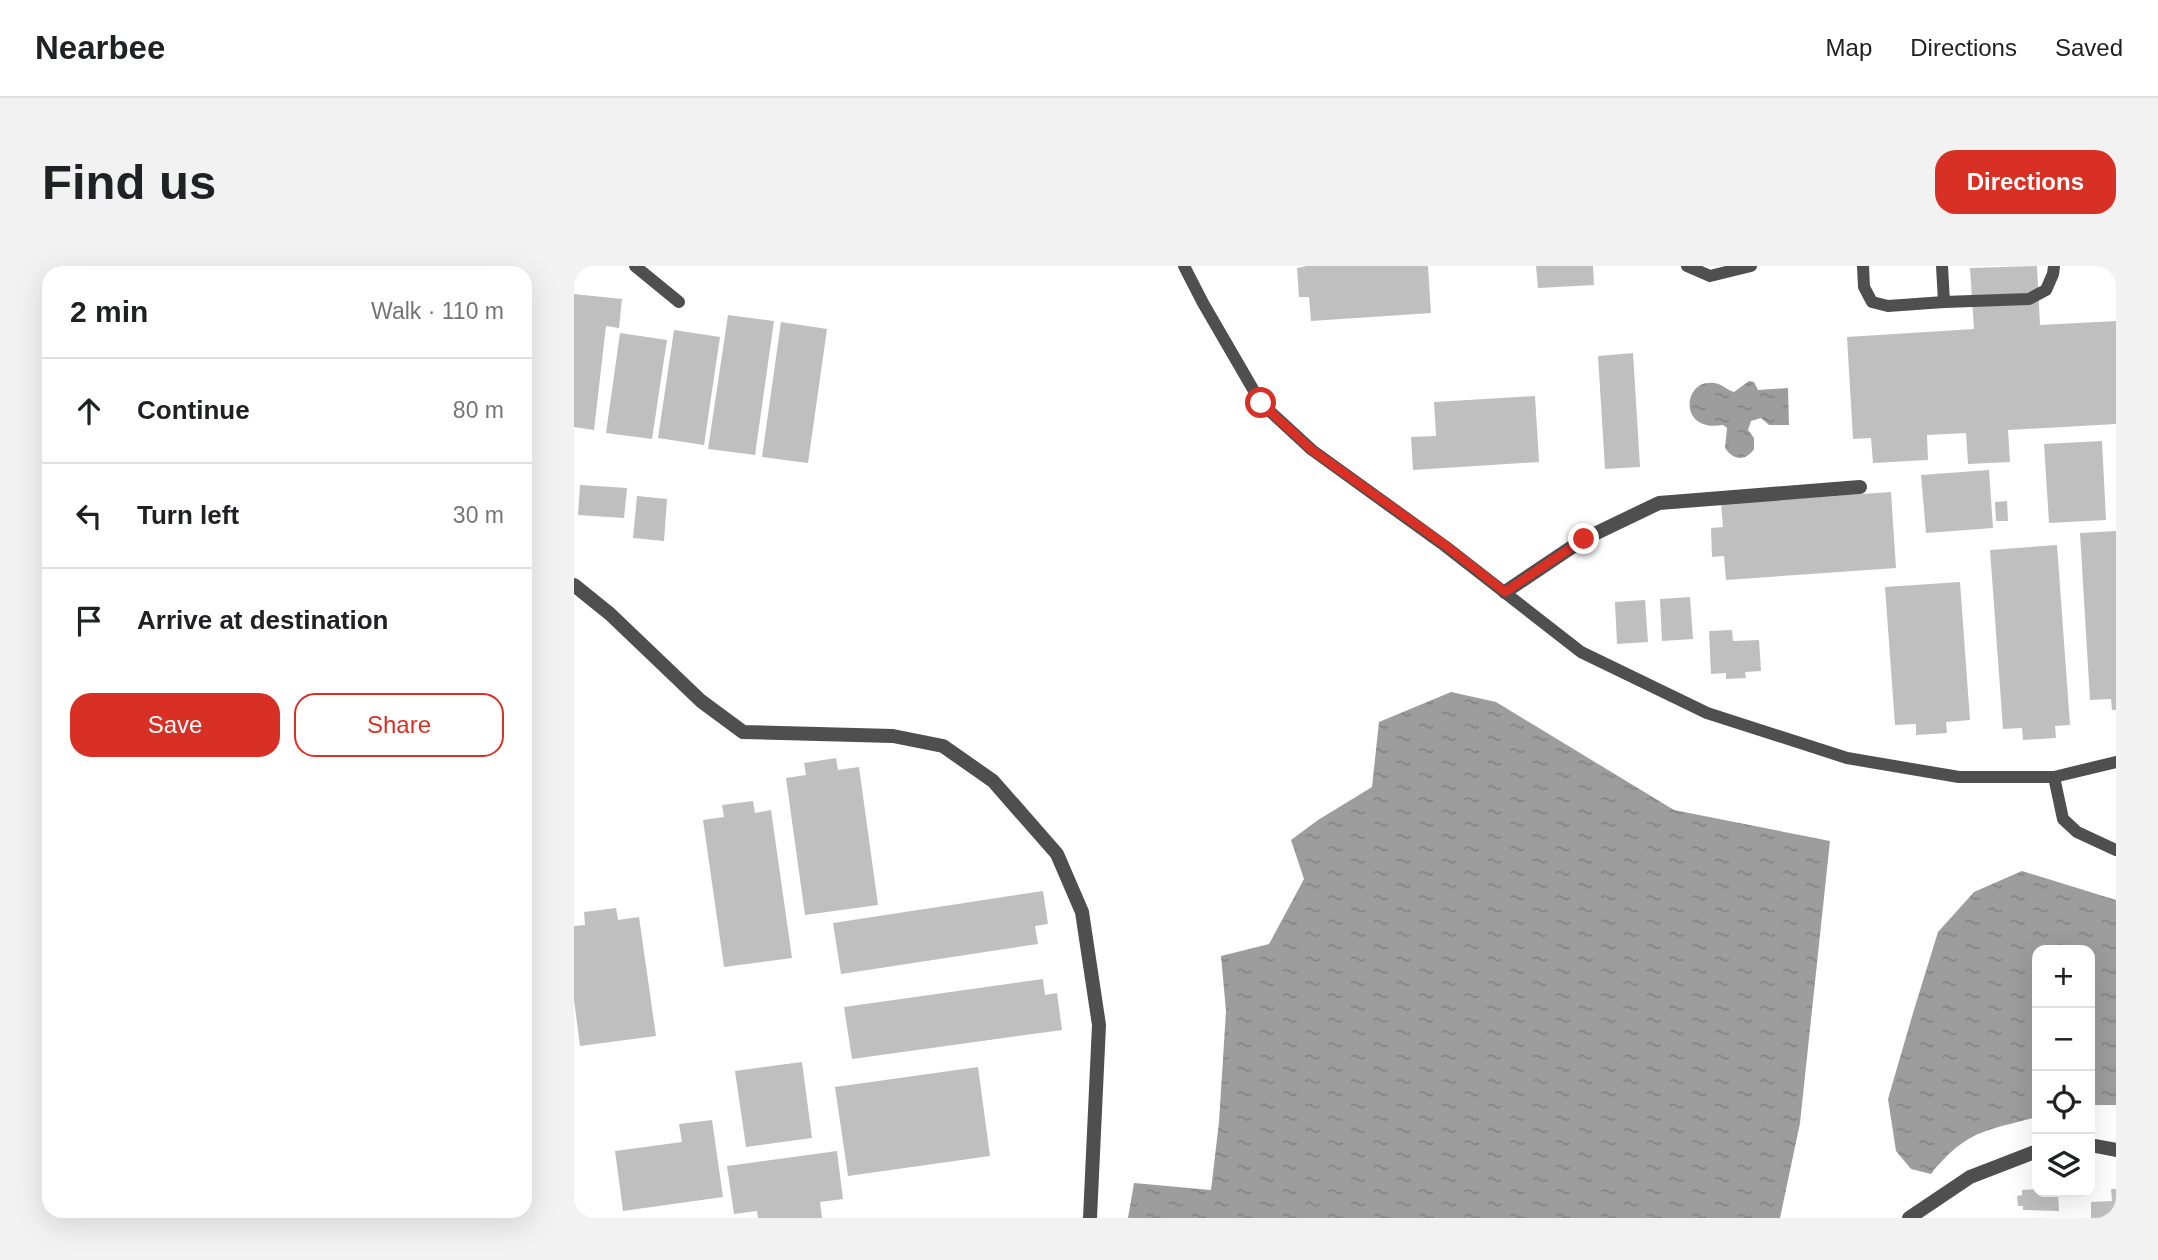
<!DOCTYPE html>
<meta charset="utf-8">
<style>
:root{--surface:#fff;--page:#f2f2f2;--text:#202124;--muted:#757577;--line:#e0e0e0;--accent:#d93025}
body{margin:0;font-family:Helvetica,sans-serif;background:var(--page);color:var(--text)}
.controls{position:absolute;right:21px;bottom:21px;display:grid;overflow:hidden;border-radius:14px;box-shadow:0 7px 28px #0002}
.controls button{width:63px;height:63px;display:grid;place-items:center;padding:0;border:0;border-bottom:2px solid var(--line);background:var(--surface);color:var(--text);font:35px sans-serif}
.stop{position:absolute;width:21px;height:21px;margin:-16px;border:5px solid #d93025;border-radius:50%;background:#fff}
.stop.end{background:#d93025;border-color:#fff;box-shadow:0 2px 7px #0008}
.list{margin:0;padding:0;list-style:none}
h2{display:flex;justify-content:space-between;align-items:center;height:91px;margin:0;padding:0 28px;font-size:30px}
h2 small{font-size:23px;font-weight:400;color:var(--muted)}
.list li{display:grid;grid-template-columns:46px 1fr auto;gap:21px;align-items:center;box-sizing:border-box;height:105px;padding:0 28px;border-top:2px solid var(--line)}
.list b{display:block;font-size:26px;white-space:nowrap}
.list em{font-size:23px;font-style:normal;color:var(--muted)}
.actions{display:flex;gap:14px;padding:21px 28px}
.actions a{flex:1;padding:16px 0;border:2px solid var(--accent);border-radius:21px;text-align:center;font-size:24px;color:var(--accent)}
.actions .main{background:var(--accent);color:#fff}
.icon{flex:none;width:38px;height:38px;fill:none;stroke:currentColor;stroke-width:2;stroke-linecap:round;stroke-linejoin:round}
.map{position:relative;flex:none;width:1542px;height:952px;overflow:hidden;border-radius:21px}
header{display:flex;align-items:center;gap:42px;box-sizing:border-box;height:98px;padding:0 35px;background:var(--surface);border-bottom:2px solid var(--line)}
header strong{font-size:33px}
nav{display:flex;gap:38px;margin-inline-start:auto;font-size:24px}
.intro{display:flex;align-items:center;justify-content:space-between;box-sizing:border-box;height:168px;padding:0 42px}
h1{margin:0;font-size:49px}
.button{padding:18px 32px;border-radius:21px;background:var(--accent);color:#fff;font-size:24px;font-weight:700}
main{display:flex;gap:42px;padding:0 42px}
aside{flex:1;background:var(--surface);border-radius:21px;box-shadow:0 7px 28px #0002}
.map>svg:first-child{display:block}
.water{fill:url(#water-ripples)}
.building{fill:#bfbfbf}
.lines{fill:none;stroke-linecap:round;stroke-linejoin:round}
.service{stroke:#4f4f4f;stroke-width:12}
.minor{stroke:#4f4f4f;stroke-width:14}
.route{stroke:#d93025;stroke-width:9}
</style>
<header>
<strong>Nearbee</strong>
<nav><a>Map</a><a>Directions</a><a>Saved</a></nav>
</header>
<div class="intro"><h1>Find us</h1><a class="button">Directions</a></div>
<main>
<aside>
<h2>2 min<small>Walk · 110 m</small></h2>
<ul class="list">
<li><svg class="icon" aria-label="ahead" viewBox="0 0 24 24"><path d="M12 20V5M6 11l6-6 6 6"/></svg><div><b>Continue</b></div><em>80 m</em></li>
<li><svg class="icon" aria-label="left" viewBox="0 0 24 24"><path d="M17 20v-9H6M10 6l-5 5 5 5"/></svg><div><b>Turn left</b></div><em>30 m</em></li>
<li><svg class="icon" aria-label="arrive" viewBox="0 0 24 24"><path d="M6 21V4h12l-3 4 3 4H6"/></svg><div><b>Arrive at destination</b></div></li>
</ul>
<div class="actions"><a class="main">Save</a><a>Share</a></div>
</aside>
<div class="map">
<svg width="1542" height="952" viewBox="0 0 1542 952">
<defs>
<pattern id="water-ripples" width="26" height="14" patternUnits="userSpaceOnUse" patternTransform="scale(1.75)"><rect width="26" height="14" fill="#9d9d9d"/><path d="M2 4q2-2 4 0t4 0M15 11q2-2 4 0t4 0" fill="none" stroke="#858585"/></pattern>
</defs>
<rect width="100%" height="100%" fill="#fff"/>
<g class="water">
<path d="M1175,115L1180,116L1184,124L1214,122L1215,159H1195L1187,152L1177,155L1174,164L1180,172V183C1171,196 1159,194 1151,182L1153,162L1149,159C1103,167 1109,112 1140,117C1148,118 1153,124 1160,126Z"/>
<polygon points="877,426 922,436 1100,544 1256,575 1226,857 1206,952 554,952 560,917 637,924 645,856 652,745 647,690 695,678 730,613 717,574 744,554 798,521 805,456"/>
<path d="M1448,605L1542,634V839H1516V684H1463V851C1411,865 1393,864 1357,908L1337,903L1322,885L1314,833L1339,747L1364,666L1400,626Z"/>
</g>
<g class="building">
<polygon points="733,0 854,0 857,47 737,55 735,31 725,31 723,2"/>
<polygon points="962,0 1019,0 1020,19 964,22"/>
<polygon points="1463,0 1466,59 1542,55 1542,158 1434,164 1436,196 1394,198 1392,167 1353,169 1354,194 1299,197 1297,172 1279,173 1273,71 1400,63 1396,2"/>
<polygon points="0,28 48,33 45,62 32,60 20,164 0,161"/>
<polygon points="154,49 200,55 181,189 134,183"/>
<polygon points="207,56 253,63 234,197 188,191"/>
<polygon points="100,64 146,71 130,179 84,172"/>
<polygon points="46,67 93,74 78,173 32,167"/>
<polygon points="1059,87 1066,201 1031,203 1024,90"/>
<polygon points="961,130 965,196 839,204 837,171 862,170 860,136"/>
<polygon points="1528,175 1532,254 1475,257 1470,178"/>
<polygon points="1415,204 1419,262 1352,267 1347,209"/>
<polygon points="6,219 53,222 50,252 4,249"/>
<polygon points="1317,226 1322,302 1152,314 1150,290 1138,291 1137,262 1149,261 1147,238"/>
<polygon points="63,230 93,233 90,275 59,272"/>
<polygon points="1433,235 1434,255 1422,255 1421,236"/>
<polygon points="1542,265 1542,444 1538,444 1537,433 1516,434 1506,267"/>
<polygon points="1483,279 1496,459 1481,460 1482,472 1449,474 1448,462 1429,463 1416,284"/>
<polygon points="1386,316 1396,454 1372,456 1373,467 1342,469 1342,458 1321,459 1311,321"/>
<polygon points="1116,331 1119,373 1088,375 1086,333"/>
<polygon points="1071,334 1074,376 1043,378 1041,336"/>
<polygon points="1158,364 1159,375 1185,374 1187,405 1171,406 1172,412 1152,413 1152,407 1137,408 1135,365"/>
<polygon points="262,492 264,504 285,501 304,639 231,649 212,512 232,509 230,497"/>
<polygon points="179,535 181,547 197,544 218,692 150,701 129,554 150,551 148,539"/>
<polygon points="469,625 474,658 461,660 464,678 267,708 259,657"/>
<polygon points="42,642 44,654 65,651 82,770 6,780 0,734 0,660 11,659 10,646"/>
<polygon points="469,713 471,729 483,727 488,764 278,793 270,741"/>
<polygon points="228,796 238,872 172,881 161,805"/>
<polygon points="404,801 416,890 274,910 261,821"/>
<polygon points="138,854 149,931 49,945 41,885 108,876 105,858"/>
<polygon points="263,885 269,933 246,936 248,952 184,952 183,945 160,948 153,900"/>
<polygon points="1463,923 1463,926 1484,926 1485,945 1449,944 1449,940 1444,940 1443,930 1448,929 1448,924"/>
<polygon points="1537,923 1542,923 1542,952 1517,952 1517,936 1538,935"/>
</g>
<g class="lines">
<g class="service">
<polyline points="61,0 105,36"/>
<polyline points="610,0 629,37 687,137 738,184 871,280 1007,386 1133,447 1273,492 1385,511 1480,511 1542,496"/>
<polyline points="1113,0 1136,10 1177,0"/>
<polyline points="1289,0 1290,21 1298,36 1314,40 1370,36 1368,0"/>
<polyline points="1370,36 1455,33 1472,24 1479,8 1480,0"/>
<polyline points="1480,511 1489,553 1503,566 1542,584"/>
</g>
<g class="minor">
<polyline points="0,319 36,348 127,435 169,466 319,470 369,480 419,515 483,588 508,646 525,759 516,952"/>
<polyline points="931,326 1010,273 1085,237 1286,221"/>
<polyline points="1516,879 1542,884"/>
<polyline points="1335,952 1396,911 1463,885"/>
</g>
</g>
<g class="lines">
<polyline class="route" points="687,137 738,184 871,279 931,326 1010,273"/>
</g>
</svg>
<div class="controls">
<button>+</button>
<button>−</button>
<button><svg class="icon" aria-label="locate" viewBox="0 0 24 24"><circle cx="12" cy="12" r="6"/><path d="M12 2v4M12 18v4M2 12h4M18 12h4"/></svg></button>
<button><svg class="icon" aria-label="layers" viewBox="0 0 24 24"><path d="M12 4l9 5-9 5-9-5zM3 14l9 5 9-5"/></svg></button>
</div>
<div class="stop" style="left:687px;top:137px"></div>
<div class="stop end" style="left:1010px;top:273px"></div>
</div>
</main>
